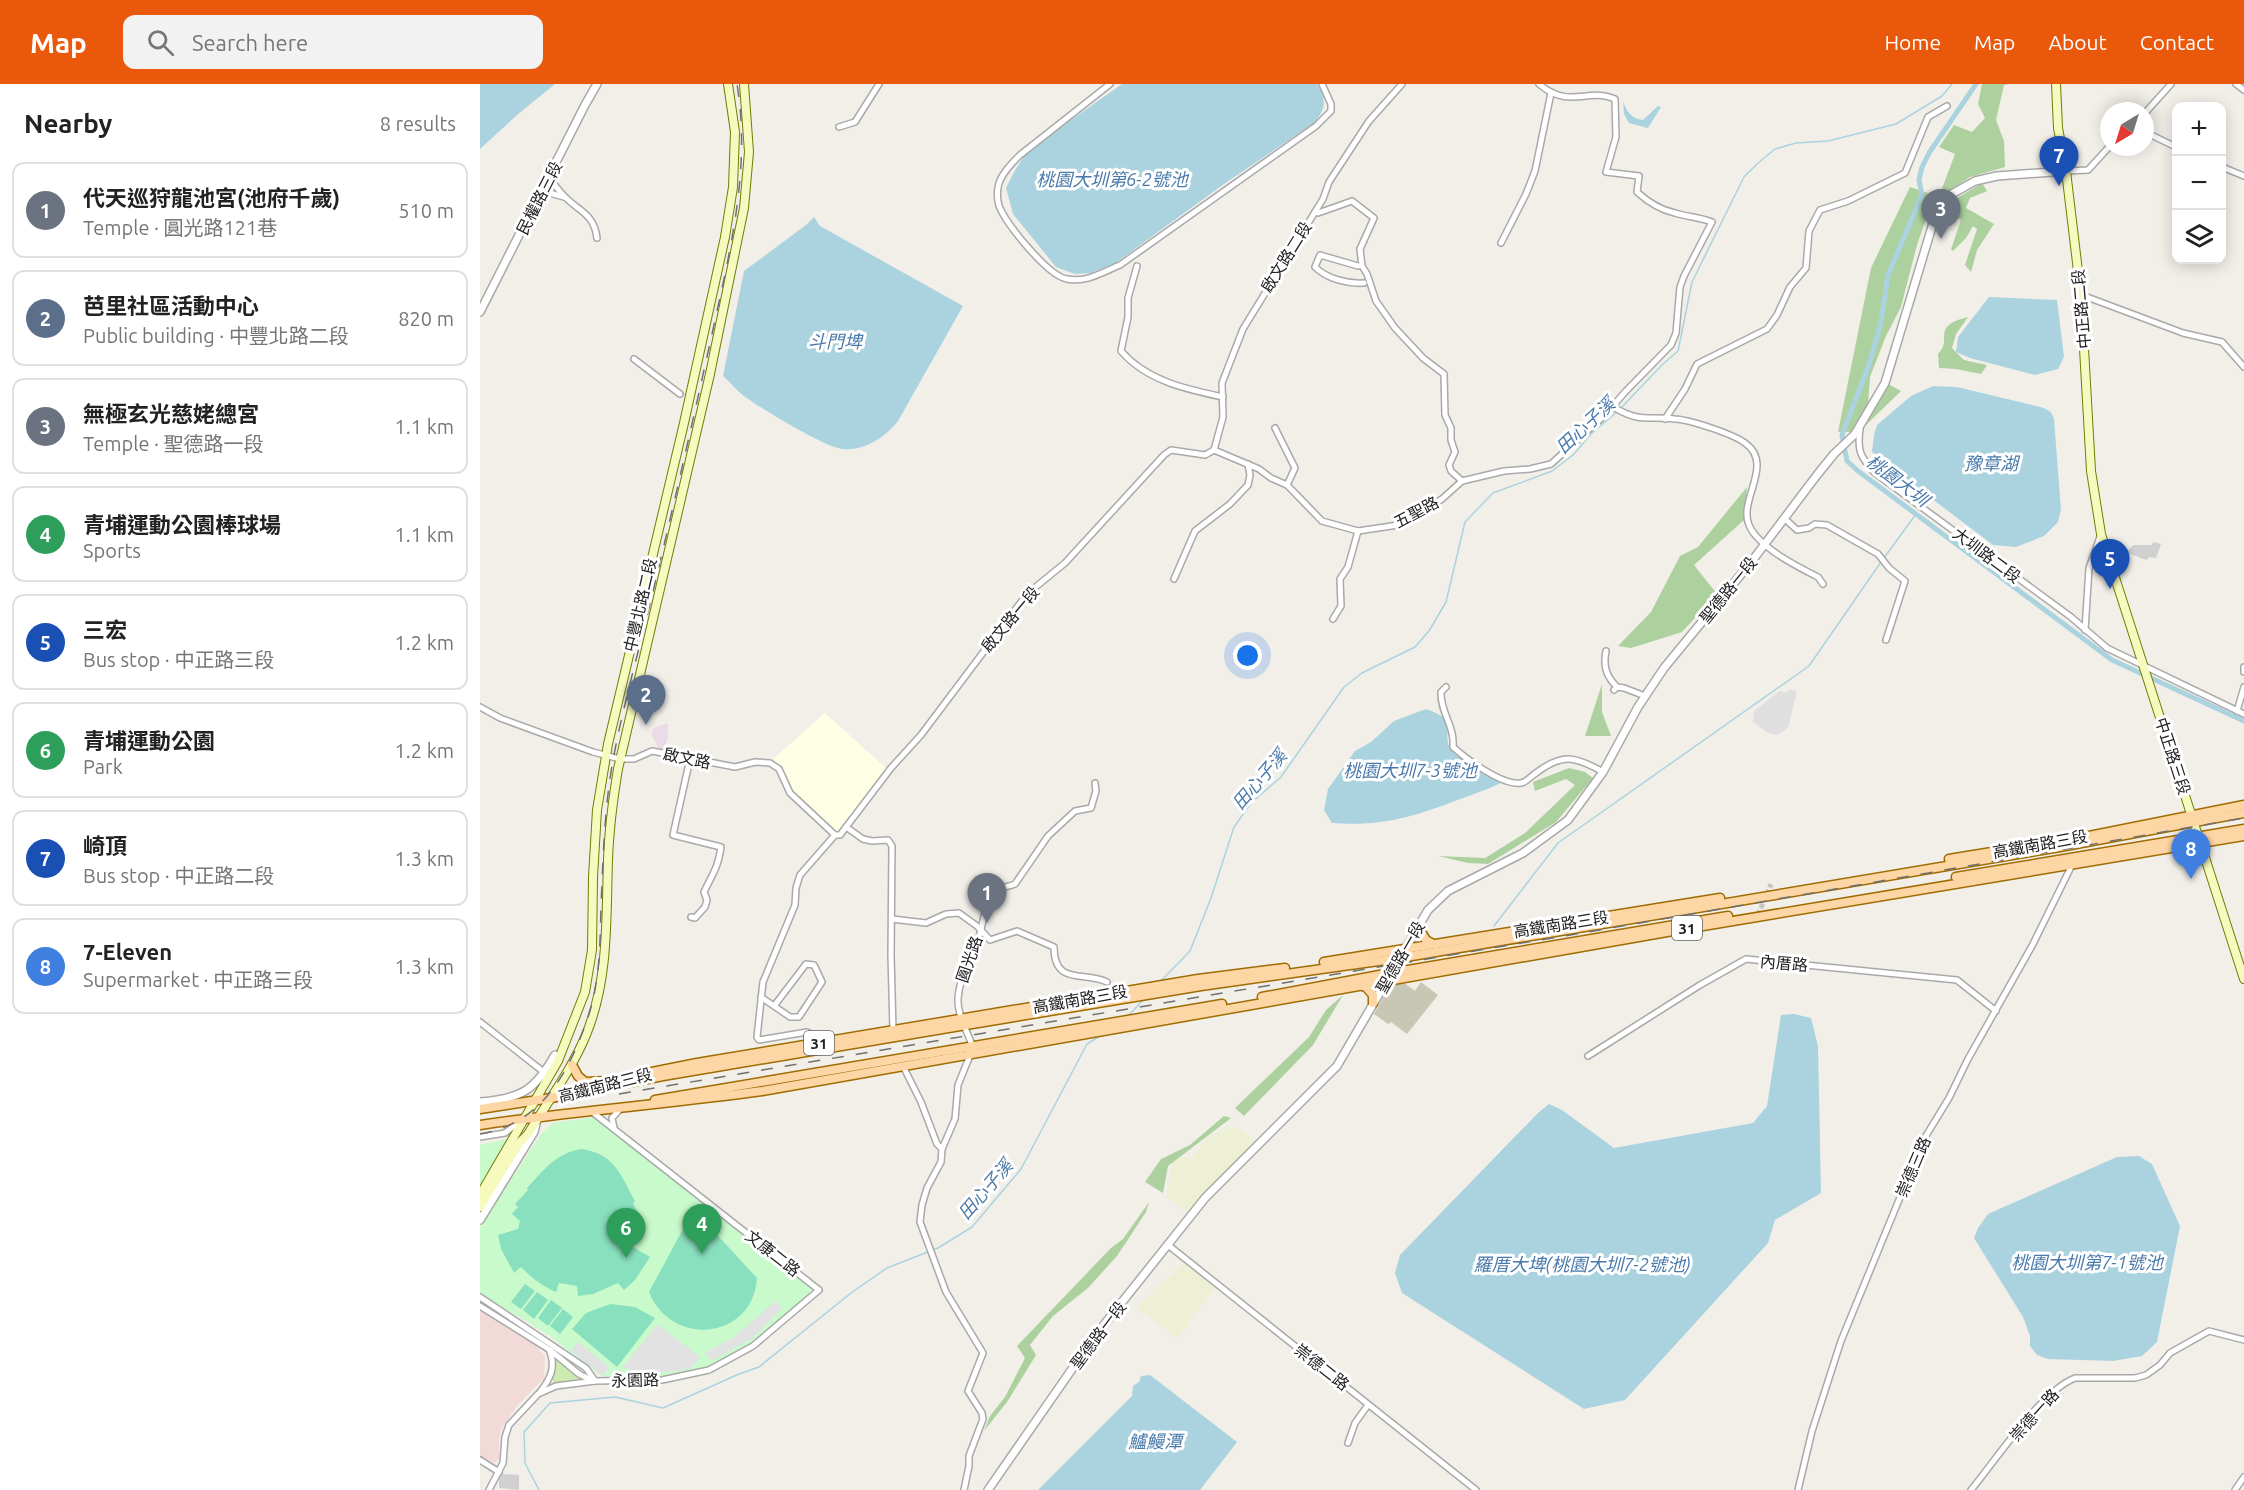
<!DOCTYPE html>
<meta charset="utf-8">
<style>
:root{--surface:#fff;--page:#f2f2f2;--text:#222;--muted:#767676;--line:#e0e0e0;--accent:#ea580c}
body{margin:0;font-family:Ubuntu,"Noto Sans TC",sans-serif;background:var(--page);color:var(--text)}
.controls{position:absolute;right:18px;top:18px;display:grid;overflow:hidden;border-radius:12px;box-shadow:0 3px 15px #0003}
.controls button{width:54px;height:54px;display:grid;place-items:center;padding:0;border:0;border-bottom:2px solid var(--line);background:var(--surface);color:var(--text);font:30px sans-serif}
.compass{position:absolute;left:1620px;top:18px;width:54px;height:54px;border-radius:50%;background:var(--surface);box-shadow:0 3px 15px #0003;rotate:218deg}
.you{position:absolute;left:768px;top:572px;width:21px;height:21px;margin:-15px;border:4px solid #fff;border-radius:50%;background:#1a73e8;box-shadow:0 0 0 9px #1a73e833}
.badge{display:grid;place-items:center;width:39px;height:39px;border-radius:50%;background:var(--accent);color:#fff;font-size:20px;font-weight:700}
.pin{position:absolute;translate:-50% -50px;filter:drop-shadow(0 2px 3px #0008)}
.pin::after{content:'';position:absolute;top:32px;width:21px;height:18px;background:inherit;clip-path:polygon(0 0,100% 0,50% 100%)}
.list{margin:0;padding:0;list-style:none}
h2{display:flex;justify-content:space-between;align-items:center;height:78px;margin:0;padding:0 24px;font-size:26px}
h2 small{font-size:20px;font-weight:400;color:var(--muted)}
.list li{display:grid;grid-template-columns:39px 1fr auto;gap:18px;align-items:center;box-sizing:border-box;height:96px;margin:0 12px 12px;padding:0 12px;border:2px solid var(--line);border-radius:12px}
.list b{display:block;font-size:22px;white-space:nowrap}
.list p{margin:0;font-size:20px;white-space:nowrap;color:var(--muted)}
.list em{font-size:20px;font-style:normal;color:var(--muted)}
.icon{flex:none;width:33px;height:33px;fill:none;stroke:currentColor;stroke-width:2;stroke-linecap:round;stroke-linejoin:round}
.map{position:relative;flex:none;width:1764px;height:1406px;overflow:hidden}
header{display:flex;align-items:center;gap:36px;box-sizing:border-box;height:84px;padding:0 30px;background:var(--accent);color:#fff}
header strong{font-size:28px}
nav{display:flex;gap:33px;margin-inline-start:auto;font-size:21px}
.search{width:420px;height:54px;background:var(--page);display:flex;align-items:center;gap:15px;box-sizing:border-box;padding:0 21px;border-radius:12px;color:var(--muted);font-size:22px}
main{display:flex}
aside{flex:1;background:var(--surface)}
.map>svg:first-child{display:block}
.residential{fill:#e0dfdf}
.commercial{fill:#f2dad9}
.industrial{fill:#ebdbe8}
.education{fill:#ffffe5}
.religious{fill:#d0d0d0}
.construction{fill:#c7c7b4}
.farmland{fill:#eef0d5}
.grass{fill:#cdebb0}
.forest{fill:#add19e}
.park{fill:#c8facc}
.pitch{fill:#88e0be}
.parking{fill:#e2e2e2}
.water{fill:#aad3df}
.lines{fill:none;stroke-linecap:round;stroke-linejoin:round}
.stream{stroke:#aad3df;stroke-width:1.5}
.canal{stroke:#aad3df;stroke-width:5}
.minor-tunnel{stroke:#c8c6c1;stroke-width:5;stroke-dasharray:5 2.5;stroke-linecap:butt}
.minor-casing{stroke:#a9a9a9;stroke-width:8}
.tertiary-casing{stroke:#a9a9a9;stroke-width:10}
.secondary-casing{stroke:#707d05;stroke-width:10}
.primary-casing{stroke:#a06b00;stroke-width:11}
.minor{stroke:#fff;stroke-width:5}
.tertiary{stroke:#fff;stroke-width:7}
.secondary{stroke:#f7fabf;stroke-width:8}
.primary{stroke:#fcd6a4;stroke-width:8}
.rail{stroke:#707070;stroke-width:1.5;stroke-dasharray:12 12;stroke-linecap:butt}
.labels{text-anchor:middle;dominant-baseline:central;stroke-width:6;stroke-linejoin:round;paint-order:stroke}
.shield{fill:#fff;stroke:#646464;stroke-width:1.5}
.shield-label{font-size:15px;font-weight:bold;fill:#222}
.street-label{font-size:16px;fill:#222;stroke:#fff}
.water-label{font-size:18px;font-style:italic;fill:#4a7aab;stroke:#fff}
</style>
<header>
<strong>Map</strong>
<div class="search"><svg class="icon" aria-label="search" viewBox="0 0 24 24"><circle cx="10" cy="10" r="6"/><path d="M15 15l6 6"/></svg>Search here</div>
<nav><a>Home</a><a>Map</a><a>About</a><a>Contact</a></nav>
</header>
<main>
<aside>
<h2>Nearby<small>8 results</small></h2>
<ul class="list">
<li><span class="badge" style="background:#6b7280">1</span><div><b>代天巡狩龍池宮(池府千歲)</b><p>Temple · 圓光路121巷</p></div><em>510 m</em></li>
<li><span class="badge" style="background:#5c6f8a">2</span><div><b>芭里社區活動中心</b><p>Public building · 中豐北路二段</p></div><em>820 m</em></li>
<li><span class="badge" style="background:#6b7280">3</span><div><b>無極玄光慈姥總宮</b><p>Temple · 聖德路一段</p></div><em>1.1 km</em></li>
<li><span class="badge" style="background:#2e9e5b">4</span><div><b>青埔運動公園棒球場</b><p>Sports</p></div><em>1.1 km</em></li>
<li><span class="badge" style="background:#1a4fb4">5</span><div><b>三宏</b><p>Bus stop · 中正路三段</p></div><em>1.2 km</em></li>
<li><span class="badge" style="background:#2e9e5b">6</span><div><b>青埔運動公園</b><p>Park</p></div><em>1.2 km</em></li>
<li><span class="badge" style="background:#1a4fb4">7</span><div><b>崎頂</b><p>Bus stop · 中正路二段</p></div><em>1.3 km</em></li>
<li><span class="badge" style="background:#3f7fe0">8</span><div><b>7-Eleven</b><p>Supermarket · 中正路三段</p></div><em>1.3 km</em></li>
</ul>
</aside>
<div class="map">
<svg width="1764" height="1406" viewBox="0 0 1764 1406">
<rect width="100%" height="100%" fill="#f2efe9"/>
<polygon class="residential" points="1311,605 1317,607 1308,644 1297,651 1288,649 1273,638 1274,627 1300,607 1306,609"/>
<polygon class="commercial" points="0,1225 56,1261 65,1273 64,1294 37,1322 21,1345 19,1355 19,1374 15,1379 0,1372"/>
<polygon class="industrial" points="188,639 188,653 185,663 182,667 177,666 178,663 171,650 174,644"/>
<polygon class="education" points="345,629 407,685 357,748 310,704 302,685 293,675"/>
<g class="religious">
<polygon points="1674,458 1681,460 1676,474 1670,473 1666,476 1632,463 1630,460 1649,466 1653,461 1671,461"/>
<polygon points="22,1390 39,1391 39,1406 19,1404 19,1395"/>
</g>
<polygon class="construction" points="923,898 935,907 941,898 958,911 927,950 911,938 908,940 894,930 910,901"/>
<g class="farmland">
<polygon points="745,1043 758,1044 775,1057 709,1129 687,1114 691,1080 696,1073 712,1074 727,1055"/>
<polygon points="704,1179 735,1204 697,1255 656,1223"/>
</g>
<polygon class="grass" points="79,1274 99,1291 99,1295 74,1300 72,1294 75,1275"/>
<g class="forest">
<polygon points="1502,0 1529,0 1524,1 1516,36 1524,57 1525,83 1490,93 1458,115 1475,70 1459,63 1474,41 1492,48 1505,34 1498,20"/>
<polygon points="1502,99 1507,107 1490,114 1486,124 1514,140 1497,166 1491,188 1485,181 1497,145 1493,142 1486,154 1473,167 1471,165 1481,136 1465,126 1472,117"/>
<polygon points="1430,103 1454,111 1437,161 1421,223 1406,252 1390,293 1388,321 1372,348 1358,348 1391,184"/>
<path d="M1488,233L1476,250L1472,264L1484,276L1507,281L1501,290L1476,285L1459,284L1458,270C1474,255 1449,243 1488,233Z"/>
<polygon points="1408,300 1421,307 1385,342"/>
<polygon points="1267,403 1264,436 1214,481 1237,510 1202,548 1151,564 1138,562 1171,528 1200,472 1218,463"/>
<polygon points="1122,600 1122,628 1131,652 1105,652"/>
<polygon points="1089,684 1105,688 1113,694 1076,738 1008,780 988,779 958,772 1005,774 1045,749 1095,701 1086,695 1055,707 1053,698"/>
<polygon points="863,911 833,961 764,1032 755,1024 829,953 846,926"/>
<polygon points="744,1032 751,1034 688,1082 683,1109 665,1098 681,1075 710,1061"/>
<polygon points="669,1118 666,1128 637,1172 608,1204 573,1232 550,1261 556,1271 527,1318 504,1347 510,1332 525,1313 545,1274 537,1262 631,1164 643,1155"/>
</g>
<g class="park">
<polygon points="115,1033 189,1089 331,1204 330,1209 272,1258 223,1285 184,1292 129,1294 120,1291 71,1253 0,1209 0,1143 61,1050 72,1039"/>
<polygon points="27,1055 0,1101 0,1061"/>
</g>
<g class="pitch">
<path d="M101,1065C135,1070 140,1090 155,1117L153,1119L162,1136L158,1138L164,1148L153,1153V1163L170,1173L155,1196L144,1206L138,1199L113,1210L98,1212L97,1202L79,1199L76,1208C62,1202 52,1194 41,1183L34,1189L21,1165L18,1151L38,1145L40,1137L32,1130L38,1123L35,1120L48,1106L47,1104C65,1085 75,1070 101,1065Z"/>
<path d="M215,1138L229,1142L277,1194C273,1256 191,1264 169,1208L203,1145Z"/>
<polygon points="45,1200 55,1207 41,1225 31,1218"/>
<polygon points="57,1208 68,1216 54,1235 43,1226"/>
<polygon points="71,1216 82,1224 68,1242 58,1234"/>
<polygon points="130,1220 155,1223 175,1234 137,1283 92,1245 106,1229"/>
<polygon points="83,1225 93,1233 80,1250 70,1242"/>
</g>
<g class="parking">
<polygon points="296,1217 302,1224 273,1254 231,1277 225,1269 254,1253"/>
<polygon points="177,1241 221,1273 210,1285 189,1288 157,1289 143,1283"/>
<polygon points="98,1258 129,1283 123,1292 91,1267"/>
</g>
<g class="water">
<polygon points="0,0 75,0 37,31 0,65"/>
<path d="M642,0H837C847,15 846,25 834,39L744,100L634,180L612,189L595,190L576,183L533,130L526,104L534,88L547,67Z"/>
<path d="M1143,17C1146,27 1152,35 1163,36L1178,22L1181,23L1168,44L1149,39L1144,30Z"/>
<path d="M334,133L340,142L483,222L418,337C404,354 385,367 362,365C344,363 280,324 264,312C256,306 250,298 243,292L264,187L326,141Z"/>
<polygon points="1509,213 1577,216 1584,273 1578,285 1555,291 1490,274 1476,268 1478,253"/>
<polygon points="1453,302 1477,303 1564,324 1571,328 1574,335 1581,426 1578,438 1564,452 1536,463 1513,461 1431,399 1400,380 1392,367 1394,351 1397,341 1431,312"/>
<path d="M946,625C984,638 957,648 973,668C978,675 1012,692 1022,698C1010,705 996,709 983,714C936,732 903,743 852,739L844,726L848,705L875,667L891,658L914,637Z"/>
<polygon points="1314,930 1331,934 1338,962 1341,1109 1295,1136 1288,1159 1145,1316 1104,1325 922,1209 915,1189 920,1171 1058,1029 1069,1020 1082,1026 1134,1064 1273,1039 1287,1022 1301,931"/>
<polygon points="1659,1072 1672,1080 1700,1142 1677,1258 1662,1272 1633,1277 1568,1275 1557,1271 1550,1262 1550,1252 1543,1233 1494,1154 1498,1144 1508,1130 1637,1073"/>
<polygon points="670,1291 757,1358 720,1406 558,1406 652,1312 653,1302 659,1298 661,1292"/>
</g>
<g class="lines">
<g class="stream">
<polyline points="1141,324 1182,281 1198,267 1212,198 1264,93 1278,79 1295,65 1316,59 1348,57 1416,40 1462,12 1472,0"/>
<polyline points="1404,474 1436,430"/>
<polyline points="1014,842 1078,759 1329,582 1401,478"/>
<polyline points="681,897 710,867 731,814 754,743 771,719 801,693 864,603 882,589 935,563 949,547 966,518 985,438 1013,409 1072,387 1093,371 1111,350 1138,327"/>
<polyline points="648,932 664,915"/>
<polyline points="59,1406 45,1379 44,1348 70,1319 135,1313 183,1324 259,1290 279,1283 371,1209 407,1184 458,1164 492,1143 541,1085 607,960 620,952"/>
</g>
<polyline class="canal" points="1496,0 1449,69 1442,83 1439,96 1442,111 1408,191 1401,238 1389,281 1362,351 1367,377 1378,387 1632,576 1764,637"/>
<polyline class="minor-tunnel" points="1275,838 1291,800"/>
<defs>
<g id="minor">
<path d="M630,0L540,71C532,79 519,92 518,104C517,109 518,118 519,122C527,141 568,192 587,195C606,199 623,188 640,181L836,42L851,27V20L842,0"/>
<polyline points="1756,0 1764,6"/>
<polyline points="1665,29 1691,0"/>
<polyline points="359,43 375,38 399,0"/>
<polyline points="1665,48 1696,63"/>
<polyline points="1742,83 1764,92"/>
<polyline points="1586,87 1608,86 1629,63"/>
<path d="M69,94C74,100 79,107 85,113C100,128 114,130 117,154"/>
<polyline points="62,107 84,113"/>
<polyline points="835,128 838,129 872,117 894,134 880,165 882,182 887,190 896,217 915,244 943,274 964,290 965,331 971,344 971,356 975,368 969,381 971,387 982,397"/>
<polyline points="1021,159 1046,110 1055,87 1071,9"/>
<path d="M657,182L648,214V233L641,267C667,297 706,305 743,313"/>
<path d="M878,182L840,171L835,183C847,195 868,200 884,199"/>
<polyline points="1599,210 1703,249 1742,258 1764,283"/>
<polyline points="154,275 200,310"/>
<path d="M1133,323C1161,339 1166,332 1195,335C1211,336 1253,350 1265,359C1295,380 1258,416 1269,441C1278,463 1318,483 1338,493L1343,500"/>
<polyline points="1185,335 1205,305 1217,280 1287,245 1297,231 1310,203 1326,184 1329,147 1340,126 1368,117 1425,89 1448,33 1467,22"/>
<polyline points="795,344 815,384 807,401"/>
<path d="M1380,345C1377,366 1380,373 1395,389L1591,533L1627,564L1764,630"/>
<path d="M734,366L779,385L791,394L807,401L842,437L878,447L918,441L962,415L982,397L1024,387L1050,385L1071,380L1127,329L1145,308L1191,261L1196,249L1200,203L1204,192L1232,138C1219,133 1208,133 1195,129C1181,126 1168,118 1157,108L1159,92L1126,88L1136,53L1135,15C1107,3 1090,26 1059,0"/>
<polyline points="734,366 743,333 742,299 763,245 843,115 849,98 889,37 922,0"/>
<polyline points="1304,434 1317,446 1329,444 1335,440 1347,441 1398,470 1409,484 1425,497 1406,556"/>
<polyline points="694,495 715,447 750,420 768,401 770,391 768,380"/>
<polyline points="853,535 861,522 860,495 868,483 878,447"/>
<polyline points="1605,546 1609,484 1621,450"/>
<path d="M1126,567C1123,582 1126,592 1137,603"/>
<polyline points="1764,583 1764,588"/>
<path d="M966,603L961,608C960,628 975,642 973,663C986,675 1023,702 1041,699C1047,698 1051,692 1056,689C1082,669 1095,672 1123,688"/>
<polyline points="1134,606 1137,603 1144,604 1165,612"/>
<polyline points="0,623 20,634 113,668 140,675 154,675 172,667 255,683 275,678 290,679 299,685 310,709 355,751"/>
<polyline points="1757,627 1764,603"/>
<path d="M210,675L193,751L241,763C238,784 233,789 224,808L227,816L225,823L215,834L211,833"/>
<polyline points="366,743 383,755 392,757 408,756 412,762 411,871 413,946"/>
<path d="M412,835L446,839L466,830L479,829L497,842L510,856L537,847L574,863C574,902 604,887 627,898"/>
<polyline points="281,913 310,933 319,933 342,898 334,881 326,880 294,922"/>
<polyline points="0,938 65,989"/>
<polyline points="335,959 332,951 327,948 279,956 277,953 283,898 315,821 316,804 320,791 355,751 360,751 411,684 441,651 547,510 585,479 684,371 691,366 725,371 734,366"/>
<polyline points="1108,972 1220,901 1266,875 1477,896 1516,927"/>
<polyline points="423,982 441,1018 457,1060 462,1065"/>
<polyline points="134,1044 132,1034 141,1024"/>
<polyline points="0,1053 25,1049 42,1036"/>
<polyline points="688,1161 996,1406"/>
<polyline points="0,1213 106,1284 115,1297"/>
<polyline points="0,1222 70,1266 99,1290 113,1297"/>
<path d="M60,1308C70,1295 76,1284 70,1268"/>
<polyline points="868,1359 875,1339 888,1321"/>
<polyline points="0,1376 19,1388"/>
<polyline points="9,1406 23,1379 25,1353 29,1341 58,1310 76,1302 115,1297 182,1296 229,1286 273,1262 339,1206 111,1027"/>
<path d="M484,1406L489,1382V1372L503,1335L502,1329L488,1307L503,1269L466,1208L440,1138L442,1121L447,1104L461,1078L462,1065L475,1035L478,1001L493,964C488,948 477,931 478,915C479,892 493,874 499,853C504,837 504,819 518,806C523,802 529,803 535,800L568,752L595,727L611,724L616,707L615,699"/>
<polyline points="1318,1406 1332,1347 1361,1257 1444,1055 1469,1014 1488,975 1552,862 1592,781"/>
<path d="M1491,1406C1516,1376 1561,1307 1595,1294H1655L1666,1291L1680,1281L1690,1269L1729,1247L1764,1256"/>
<polyline points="1755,1406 1764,1393"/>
</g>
<g id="tertiary">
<polyline points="0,228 105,21 117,0"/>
<path d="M0,1018C40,1015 55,1007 75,971"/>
<polyline points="0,1136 54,1048 56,1040"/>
<polyline points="508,1406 615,1252 725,1114 857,982 948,826 968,807 1043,769 1088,736 1123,688 1158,623 1184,584 1272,477 1337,391 1354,370 1375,350 1405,299 1454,136 1470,111 1495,97 1517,92 1586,87"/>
</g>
<g id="secondary">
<polyline points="1576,0 1578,44 1586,87 1601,212 1611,387 1621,450 1764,895"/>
<polyline points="0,1111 78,977 105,908 112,866 113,793 117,726 128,660 204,339 245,153 253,103 255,48 248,0"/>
<path d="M0,1123L39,1059L48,1050C68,1017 91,987 106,951C129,895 126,835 128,776C129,746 133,715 138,685L230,290L264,124L269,68L264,0"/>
</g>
<g id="primary">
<polyline points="1469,775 1604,753 1764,721"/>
<polyline points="1476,793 1764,745"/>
<polyline points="938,843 946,856 953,860"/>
<polyline points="844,878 1240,814"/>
<polyline points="879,901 886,903 893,911 893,919"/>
<polyline points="782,913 910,889 1248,832"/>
<polyline points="92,981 98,992 105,998 130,997"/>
<polyline points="172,988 217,979 718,895 805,884"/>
<polyline points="175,1016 742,920"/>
<polyline points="0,1025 71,1014 183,992 498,939 721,902 920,874 1580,763 1764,729"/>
<path d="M0,1041C94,1027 188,1020 282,1007L1187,848L1764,752"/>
</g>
</defs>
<use href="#minor" class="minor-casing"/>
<use href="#tertiary" class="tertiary-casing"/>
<use href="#secondary" class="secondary-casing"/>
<use href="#primary" class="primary-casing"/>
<use href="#minor" class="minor"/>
<use href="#tertiary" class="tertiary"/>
<use href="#secondary" class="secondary"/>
<use href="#primary" class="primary"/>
<g class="rail">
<polyline points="139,1010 1102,849 1764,734"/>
<path d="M0,1050C60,1040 87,992 106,939C120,901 120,862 121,822C123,777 124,733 131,688C140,633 156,578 169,524C191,433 212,341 232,250C250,167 271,85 257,0"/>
</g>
</g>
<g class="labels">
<g class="shield">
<rect x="1192" y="832" width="30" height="24" rx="4.5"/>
<rect x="324" y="947" width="30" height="24" rx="4.5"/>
</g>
<g class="shield-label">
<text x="1207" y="844">31</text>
<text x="339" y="959">31</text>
</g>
<g class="street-label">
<text transform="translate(59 114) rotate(-63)">民權路三段</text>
<text transform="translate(806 173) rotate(-58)">啟文路二段</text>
<text transform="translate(1601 225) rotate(-95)">中正路二段</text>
<text transform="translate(936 428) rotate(-28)">五聖路</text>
<text transform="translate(1507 471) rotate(37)">大圳路二段</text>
<text transform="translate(1248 506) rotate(-51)">聖德路一段</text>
<text transform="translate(160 521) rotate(-77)">中豐北路二段</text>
<text transform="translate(530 535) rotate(-50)">啟文路一段</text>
<text transform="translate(1693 672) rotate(72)">中正路三段</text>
<text transform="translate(207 674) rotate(11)">啟文路</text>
<text transform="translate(1560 760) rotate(-10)">高鐵南路三段</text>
<text transform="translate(1081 840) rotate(-9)">高鐵南路三段</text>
<text transform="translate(920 873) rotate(-60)">聖德路一段</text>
<text transform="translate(489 875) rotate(-71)">圓光路</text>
<text transform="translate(1304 879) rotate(5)">內厝路</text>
<text transform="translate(600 915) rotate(-10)">高鐵南路三段</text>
<text transform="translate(125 1001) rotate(-14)">高鐵南路三段</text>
<text transform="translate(1433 1083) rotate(-67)">崇德三路</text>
<text transform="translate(293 1169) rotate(38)">文康二路</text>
<text transform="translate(618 1251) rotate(-53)">聖德路一段</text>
<text transform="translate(842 1283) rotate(38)">崇德二路</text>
<text transform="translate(155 1296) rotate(-2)">永園路</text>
<text transform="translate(1554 1331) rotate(-48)">崇德一路</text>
</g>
<g class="water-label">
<text x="632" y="95">桃園大圳第6-2號池</text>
<text x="355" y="257">斗門埤</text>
<text transform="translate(1105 341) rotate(-43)">田心子溪</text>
<text x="1511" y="379">豫章湖</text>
<text transform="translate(1418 396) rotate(37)">桃園大圳</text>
<text x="930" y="686">桃園大圳7-3號池</text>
<text transform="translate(779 695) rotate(-49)">田心子溪</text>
<text transform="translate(505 1105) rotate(-49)">田心子溪</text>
<text x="1607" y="1178">桃園大圳第7-1號池</text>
<text x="1102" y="1180">羅厝大埤(桃園大圳7-2號池)</text>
<text x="675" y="1357">鱸鰻潭</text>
</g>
</g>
</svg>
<div class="controls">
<button>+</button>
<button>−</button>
<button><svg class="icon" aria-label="layers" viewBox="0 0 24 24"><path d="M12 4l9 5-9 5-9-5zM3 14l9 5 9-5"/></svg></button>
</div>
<svg class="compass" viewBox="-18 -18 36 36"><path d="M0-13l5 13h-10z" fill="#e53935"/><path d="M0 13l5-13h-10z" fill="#767676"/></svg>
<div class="you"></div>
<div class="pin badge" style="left:507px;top:839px;background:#6b7280">1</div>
<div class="pin badge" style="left:166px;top:641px;background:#5c6f8a">2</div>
<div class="pin badge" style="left:1461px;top:155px;background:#6b7280">3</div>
<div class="pin badge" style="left:222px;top:1170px;background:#2e9e5b">4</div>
<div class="pin badge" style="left:1630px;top:505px;background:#1a4fb4">5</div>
<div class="pin badge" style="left:146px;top:1174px;background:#2e9e5b">6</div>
<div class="pin badge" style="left:1579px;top:102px;background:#1a4fb4">7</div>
<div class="pin badge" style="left:1711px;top:795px;background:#3f7fe0">8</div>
</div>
</main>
